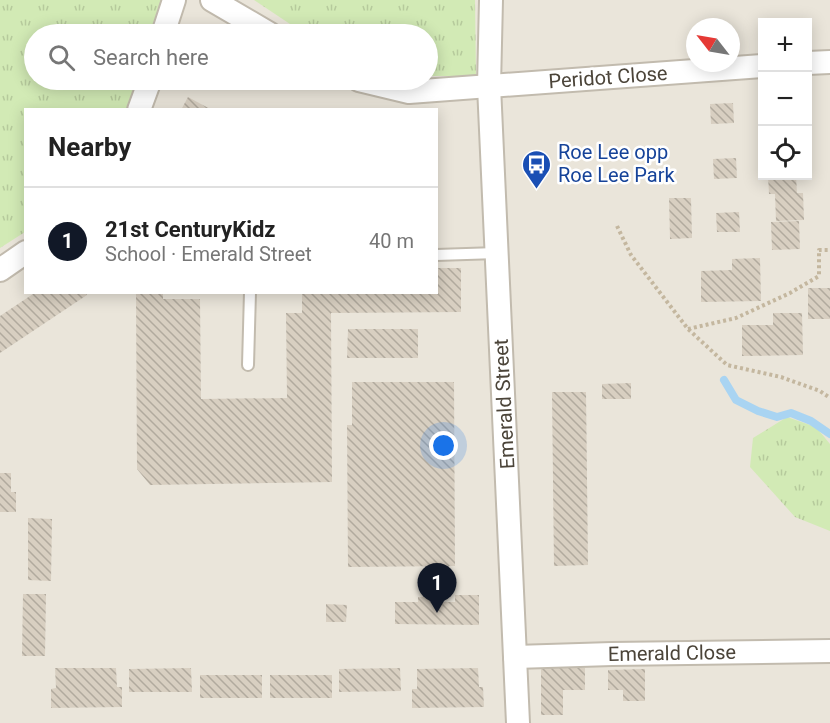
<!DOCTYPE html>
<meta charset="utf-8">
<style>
:root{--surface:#fff;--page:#f2f2f2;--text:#222;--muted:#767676;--line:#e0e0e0;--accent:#111827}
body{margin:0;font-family:Roboto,sans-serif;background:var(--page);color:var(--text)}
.controls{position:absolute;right:18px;top:18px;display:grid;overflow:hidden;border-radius:0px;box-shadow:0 3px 15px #0003}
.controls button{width:54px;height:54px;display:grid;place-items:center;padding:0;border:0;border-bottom:2px solid var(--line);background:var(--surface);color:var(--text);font:30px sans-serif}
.compass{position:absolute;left:686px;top:18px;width:54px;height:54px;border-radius:50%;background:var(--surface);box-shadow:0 3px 15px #0003;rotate:301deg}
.you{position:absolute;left:444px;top:446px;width:21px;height:21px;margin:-15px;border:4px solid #fff;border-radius:50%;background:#1a73e8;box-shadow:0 0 0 9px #1a73e833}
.badge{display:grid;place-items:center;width:39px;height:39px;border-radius:50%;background:var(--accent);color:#fff;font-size:20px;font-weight:700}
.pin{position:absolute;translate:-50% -50px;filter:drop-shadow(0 2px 3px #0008)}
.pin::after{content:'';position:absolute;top:32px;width:21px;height:18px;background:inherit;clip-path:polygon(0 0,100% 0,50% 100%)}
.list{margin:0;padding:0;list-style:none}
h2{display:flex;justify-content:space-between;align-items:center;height:78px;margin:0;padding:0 24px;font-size:26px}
h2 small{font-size:20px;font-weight:400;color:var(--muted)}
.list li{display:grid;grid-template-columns:39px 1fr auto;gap:18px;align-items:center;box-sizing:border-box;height:108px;padding:0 24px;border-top:2px solid var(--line)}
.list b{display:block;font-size:22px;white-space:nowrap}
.list p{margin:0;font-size:20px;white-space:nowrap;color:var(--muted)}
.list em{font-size:20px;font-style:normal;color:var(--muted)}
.icon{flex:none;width:33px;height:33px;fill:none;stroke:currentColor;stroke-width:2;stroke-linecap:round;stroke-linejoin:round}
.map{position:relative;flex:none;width:830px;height:723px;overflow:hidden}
.search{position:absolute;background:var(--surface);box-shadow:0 3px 15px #0003;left:24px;top:24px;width:414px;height:66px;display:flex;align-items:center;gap:15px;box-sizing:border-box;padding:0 21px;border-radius:33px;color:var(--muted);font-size:22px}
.panel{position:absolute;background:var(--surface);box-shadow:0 3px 15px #0003;left:24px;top:108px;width:414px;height:186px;border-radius:0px}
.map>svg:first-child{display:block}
.residential{fill:#eae5da;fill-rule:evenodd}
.park{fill:url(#park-tufts)}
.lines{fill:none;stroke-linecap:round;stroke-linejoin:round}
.stream{stroke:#a9d4f2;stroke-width:8}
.building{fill:url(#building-back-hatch)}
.service-casing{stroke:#c2bbae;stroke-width:14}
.minor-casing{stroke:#c2bbae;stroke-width:26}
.path{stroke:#c4b79f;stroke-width:4;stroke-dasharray:3 3;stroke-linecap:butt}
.service{stroke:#fff;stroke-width:10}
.minor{stroke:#fff;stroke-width:22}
.labels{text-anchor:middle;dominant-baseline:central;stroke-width:5;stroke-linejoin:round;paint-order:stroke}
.street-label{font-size:20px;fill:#4b4439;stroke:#fff}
.transit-label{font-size:20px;fill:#164399;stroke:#fff;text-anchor:start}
</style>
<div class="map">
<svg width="830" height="723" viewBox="0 0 830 723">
<defs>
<pattern id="park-tufts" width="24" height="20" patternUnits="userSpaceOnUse" patternTransform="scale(1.5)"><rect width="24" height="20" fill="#d2eab5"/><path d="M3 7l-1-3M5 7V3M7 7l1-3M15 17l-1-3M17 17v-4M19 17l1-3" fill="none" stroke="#b6ca9c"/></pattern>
<pattern id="building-back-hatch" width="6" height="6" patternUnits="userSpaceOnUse" patternTransform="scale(1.5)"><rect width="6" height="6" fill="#d8cfc1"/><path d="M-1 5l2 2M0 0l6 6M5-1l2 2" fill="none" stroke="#b1aa9e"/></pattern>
</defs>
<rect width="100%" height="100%" fill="#f6f3ec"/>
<path class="residential" d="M0,0H830V723H0ZM762,22H808V176H762ZM695,27H731V63H695ZM34,34H428V80H34ZM26,110H436V292H26Z"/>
<g class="park">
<polygon points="0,0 164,0 155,34 34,34 34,80 141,80 131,109 26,110 25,232 0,248"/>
<polygon points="254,0 475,0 476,76 428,76 428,34 305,34"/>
<polygon points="787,417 816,427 830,444 830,531 795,517 750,467 753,438"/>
</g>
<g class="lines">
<polyline class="stream" points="724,380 736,400 758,411 777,417 791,413 811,421 830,434"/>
</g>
<g class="building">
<polygon points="188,97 212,110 181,110"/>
<polygon points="733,103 734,123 711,124 710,104"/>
<polygon points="736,158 737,178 714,179 713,159"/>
<polygon points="768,176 796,176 797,193 803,193 804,220 776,221 775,194 769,194"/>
<polygon points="669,198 691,198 692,238 670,239"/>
<polygon points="739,212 740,232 717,232 716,213"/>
<polygon points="799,221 800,249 772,250 771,222"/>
<polygon points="760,258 761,301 701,302 701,271 732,270 732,259"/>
<polygon points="436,268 461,268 461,312 331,313 332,482 150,485 137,469 136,292 163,292 163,299 200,299 201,399 287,398 286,313 302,313 302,292 436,292"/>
<rect x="808" y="288" width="22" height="31"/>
<polygon points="36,292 86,292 87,295 0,353 0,316"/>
<polygon points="773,313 802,313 803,355 742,356 742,325 773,325"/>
<polygon points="348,329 418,329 418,358 347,358"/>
<polygon points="352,382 454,382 455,566 348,567 347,425 352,425"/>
<polygon points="631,383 631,399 602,399 602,384"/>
<polygon points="552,392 586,392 588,565 554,566"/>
<polygon points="0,473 11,473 11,492 16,492 16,512 0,512"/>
<polygon points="28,518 52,519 51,581 28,580"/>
<polygon points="23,594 46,594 45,656 22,656"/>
<polygon points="455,595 479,595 479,625 395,624 395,602 418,602 418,597 430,597 430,602 455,602"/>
<polygon points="326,604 347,605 346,622 326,622"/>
<polygon points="55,668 116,668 117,687 122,687 122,707 51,708 51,689 56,688"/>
<polygon points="191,668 192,692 129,692 129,669"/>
<polygon points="400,668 401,691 339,692 339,669"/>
<polygon points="478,668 479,687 483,687 484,707 412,708 412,689 417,689 417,669"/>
<polygon points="541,668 585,668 585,690 563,690 563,715 541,715"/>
<polygon points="645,669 645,701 623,701 623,690 608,690 608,670"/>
<rect x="200" y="675" width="62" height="23"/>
<rect x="270" y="675" width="62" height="23"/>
</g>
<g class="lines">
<defs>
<g id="service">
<polyline points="436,255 497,253"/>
<polyline points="248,365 250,292"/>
</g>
<g id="minor">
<polyline points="212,0 270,34"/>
<polyline points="491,0 489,86 518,723"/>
<polyline points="163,34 174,0"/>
<polyline points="808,63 830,62"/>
<polyline points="359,80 409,92 762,66"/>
<polyline points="139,110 150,80"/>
<polyline points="0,270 26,252"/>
<polyline points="515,657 612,654 830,651"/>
</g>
</defs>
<use href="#service" class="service-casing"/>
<use href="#minor" class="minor-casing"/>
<g class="path">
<polyline points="617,226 631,255 688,329 727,365 781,377 820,391 830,398"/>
<polyline points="688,329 736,318 790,293 819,276 819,250 830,250"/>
</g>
<use href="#service" class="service"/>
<use href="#minor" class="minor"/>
</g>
<defs>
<symbol id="bus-pin" viewBox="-11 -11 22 30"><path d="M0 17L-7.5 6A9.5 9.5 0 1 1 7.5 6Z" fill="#1a4fb4" stroke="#fff"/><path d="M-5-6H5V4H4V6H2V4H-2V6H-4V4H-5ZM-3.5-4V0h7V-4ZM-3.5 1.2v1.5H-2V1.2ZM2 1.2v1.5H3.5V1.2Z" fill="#fff"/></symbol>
</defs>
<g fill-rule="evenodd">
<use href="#bus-pin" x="520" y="148" width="33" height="45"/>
</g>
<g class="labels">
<g class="street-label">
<text transform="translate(608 77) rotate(-4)">Peridot Close</text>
<text transform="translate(504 404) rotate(-93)">Emerald Street</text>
<text transform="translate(672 653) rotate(-1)">Emerald Close</text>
</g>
<g class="transit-label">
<text x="558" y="152">Roe Lee opp<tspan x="558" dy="23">Roe Lee Park</tspan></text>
</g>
</g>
</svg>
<div class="controls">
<button>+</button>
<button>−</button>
<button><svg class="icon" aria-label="locate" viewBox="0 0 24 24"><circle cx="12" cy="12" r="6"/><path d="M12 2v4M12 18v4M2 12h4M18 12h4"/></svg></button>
</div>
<svg class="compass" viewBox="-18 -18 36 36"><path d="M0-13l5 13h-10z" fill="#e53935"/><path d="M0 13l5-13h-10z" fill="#767676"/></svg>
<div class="you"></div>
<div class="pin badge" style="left:437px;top:613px">1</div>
<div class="search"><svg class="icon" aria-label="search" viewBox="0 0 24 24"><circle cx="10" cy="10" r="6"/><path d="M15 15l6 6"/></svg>Search here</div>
<section class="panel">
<h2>Nearby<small></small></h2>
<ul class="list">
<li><span class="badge">1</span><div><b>21st CenturyKidz</b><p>School · Emerald Street</p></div><em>40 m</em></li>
</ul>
</section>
</div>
